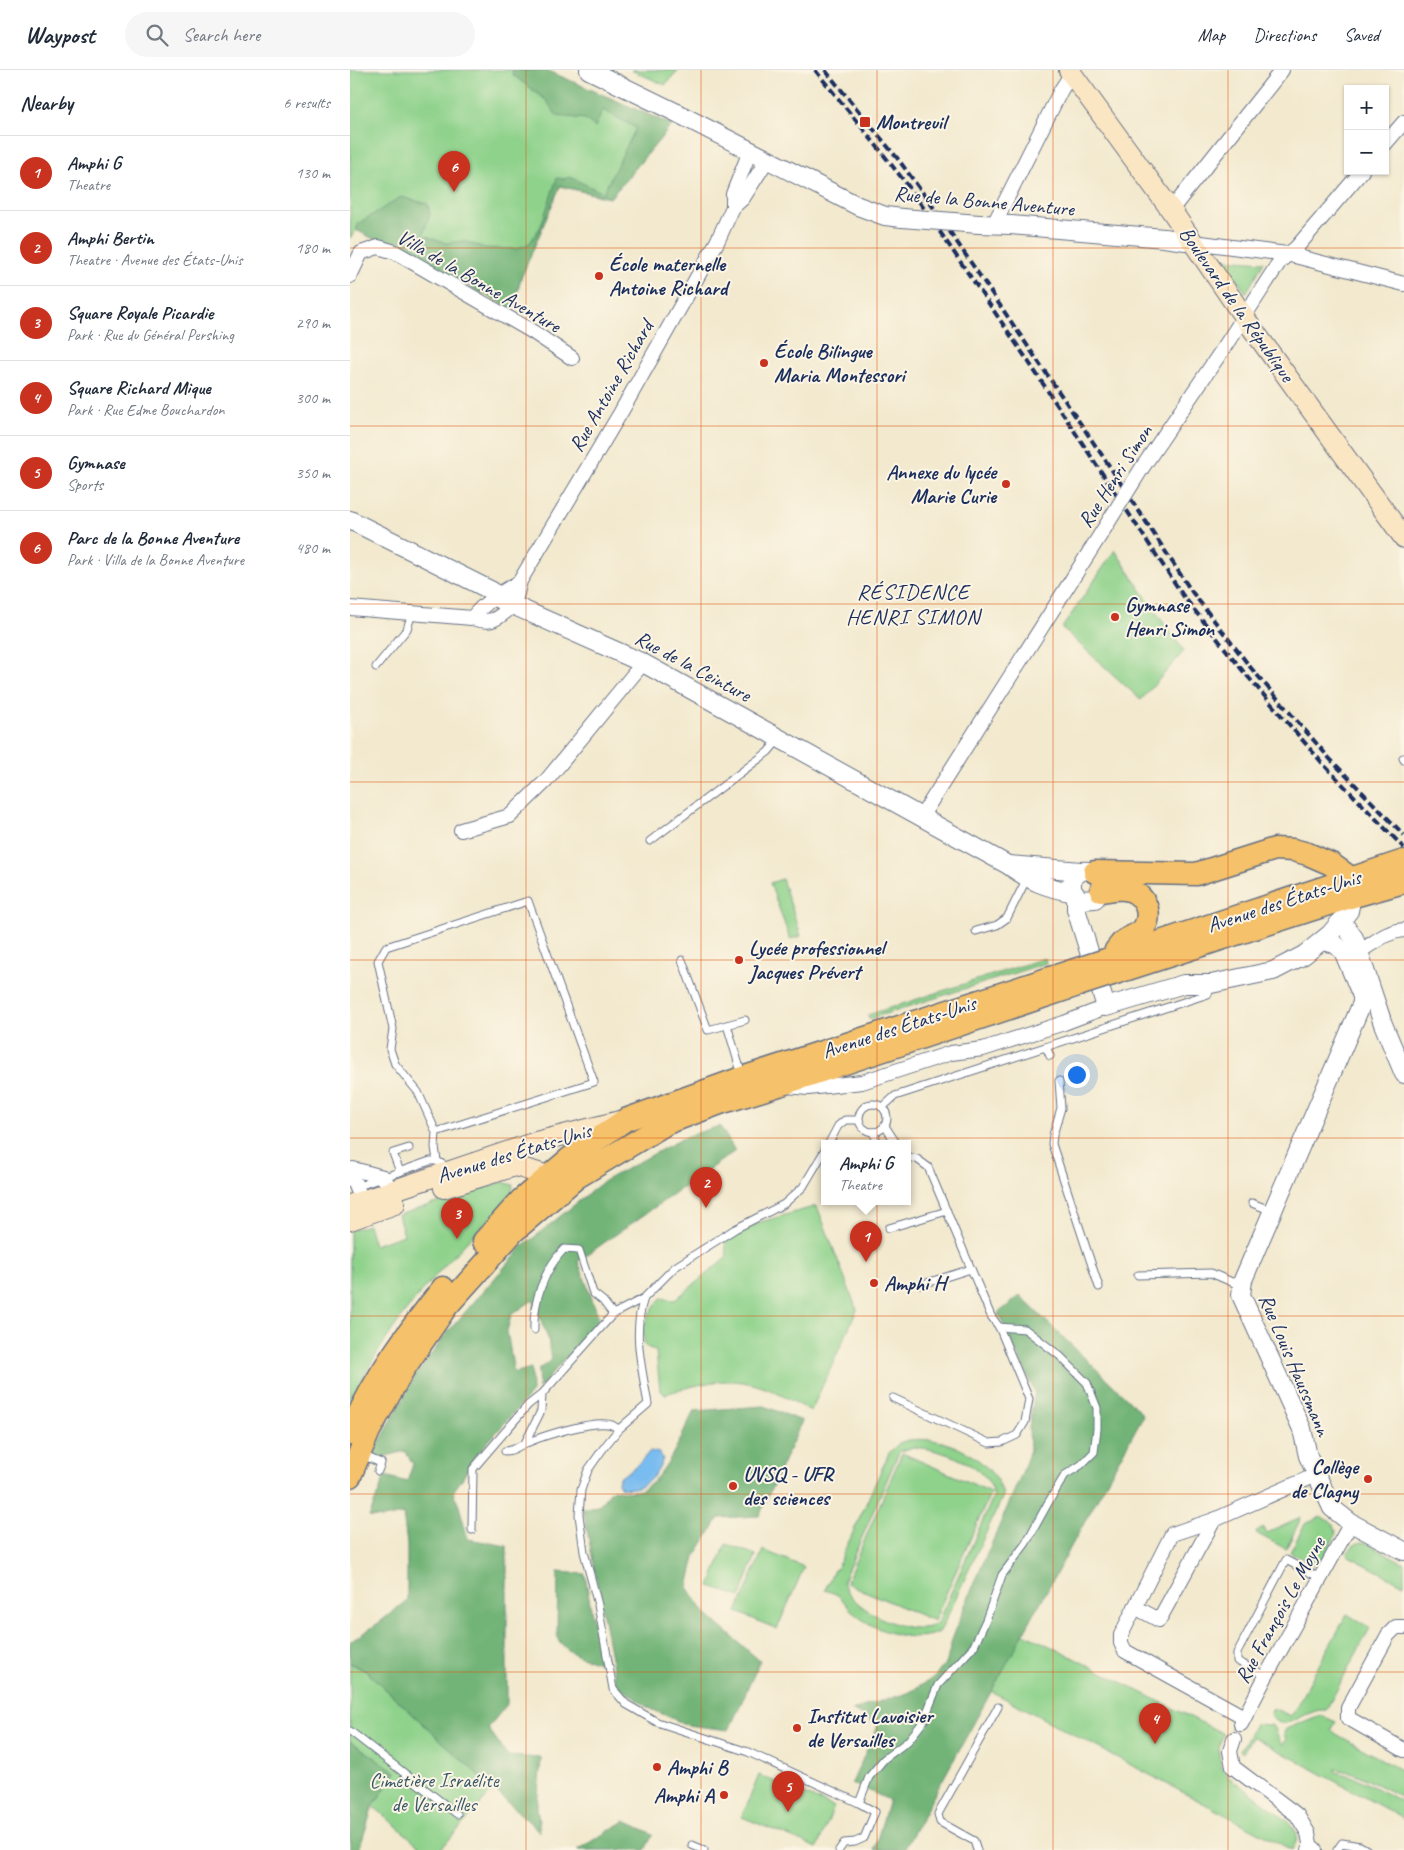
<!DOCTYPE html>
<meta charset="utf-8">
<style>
:root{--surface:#fff;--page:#f6f6f7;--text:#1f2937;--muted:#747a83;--line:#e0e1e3;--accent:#c8321e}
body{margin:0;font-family:Caveat,sans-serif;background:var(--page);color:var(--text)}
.controls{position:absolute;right:15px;top:15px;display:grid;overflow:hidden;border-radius:0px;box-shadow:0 1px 4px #0004}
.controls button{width:45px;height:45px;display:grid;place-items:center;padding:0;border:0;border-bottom:1px solid var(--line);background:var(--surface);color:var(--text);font:25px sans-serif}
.you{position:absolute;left:726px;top:1004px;width:18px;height:18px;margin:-12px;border:4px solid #fff;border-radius:50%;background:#1a73e8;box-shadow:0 0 0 8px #1a73e833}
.badge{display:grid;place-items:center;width:32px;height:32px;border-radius:50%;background:var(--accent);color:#fff;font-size:16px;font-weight:700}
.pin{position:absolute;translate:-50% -41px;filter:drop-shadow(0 1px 2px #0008)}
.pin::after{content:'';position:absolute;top:26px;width:18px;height:15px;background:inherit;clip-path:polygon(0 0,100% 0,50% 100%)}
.popup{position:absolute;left:471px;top:1070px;width:90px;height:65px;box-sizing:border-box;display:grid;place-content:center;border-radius:0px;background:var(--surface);filter:drop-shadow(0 1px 4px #0005);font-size:16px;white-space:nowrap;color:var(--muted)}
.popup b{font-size:19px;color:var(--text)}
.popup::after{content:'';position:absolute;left:50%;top:100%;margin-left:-10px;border:10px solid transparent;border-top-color:var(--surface)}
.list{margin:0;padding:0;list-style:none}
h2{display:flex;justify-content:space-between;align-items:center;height:65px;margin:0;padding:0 20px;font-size:21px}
h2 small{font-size:16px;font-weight:400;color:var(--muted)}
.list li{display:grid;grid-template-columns:32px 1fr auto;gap:15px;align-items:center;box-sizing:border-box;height:75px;padding:0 20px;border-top:1px solid var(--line)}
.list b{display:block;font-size:19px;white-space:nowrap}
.list p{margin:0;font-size:16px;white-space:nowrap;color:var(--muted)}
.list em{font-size:16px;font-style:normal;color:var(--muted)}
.icon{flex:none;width:28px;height:28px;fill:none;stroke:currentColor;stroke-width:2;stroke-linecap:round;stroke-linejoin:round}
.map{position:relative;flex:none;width:1054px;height:1780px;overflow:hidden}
header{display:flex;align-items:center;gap:30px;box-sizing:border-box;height:70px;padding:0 25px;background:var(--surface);border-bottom:1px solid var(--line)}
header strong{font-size:24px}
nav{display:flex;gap:28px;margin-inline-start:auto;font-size:18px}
.search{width:350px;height:45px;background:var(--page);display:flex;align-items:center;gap:12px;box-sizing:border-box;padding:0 18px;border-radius:28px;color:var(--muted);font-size:19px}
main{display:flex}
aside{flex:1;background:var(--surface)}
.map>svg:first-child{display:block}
.green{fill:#8ed28b;stroke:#548074;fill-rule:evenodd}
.forest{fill:#72b477;stroke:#46726a}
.water{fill:#79bcef;stroke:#4a76a6}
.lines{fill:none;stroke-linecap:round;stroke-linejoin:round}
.service-casing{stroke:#667085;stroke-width:9}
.minor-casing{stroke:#667085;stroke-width:16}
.tertiary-casing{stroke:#667085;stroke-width:20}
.secondary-casing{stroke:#667085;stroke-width:22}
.primary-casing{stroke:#667085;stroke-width:25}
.service{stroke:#fff;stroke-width:7}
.minor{stroke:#fff;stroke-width:14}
.tertiary{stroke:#fff;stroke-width:18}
.secondary{stroke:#fbe6c4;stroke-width:20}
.primary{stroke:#f5c16b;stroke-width:22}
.rail{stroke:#1b2f5e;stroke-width:4;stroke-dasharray:8 4;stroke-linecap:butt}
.minor-bridge-casing{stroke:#667085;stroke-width:16;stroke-linecap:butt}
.tertiary-bridge-casing{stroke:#667085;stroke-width:20;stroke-linecap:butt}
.primary-bridge-casing{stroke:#667085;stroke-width:25;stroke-linecap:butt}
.minor-bridge{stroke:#fff;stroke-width:14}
.tertiary-bridge{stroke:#fff;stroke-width:18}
.primary-bridge{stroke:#f5c16b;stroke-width:22}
.grid{fill:none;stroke:#de5710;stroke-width:1;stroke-opacity:0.55}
.poi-dot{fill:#c8321e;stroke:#fcf5e5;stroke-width:2}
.labels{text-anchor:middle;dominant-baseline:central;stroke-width:4;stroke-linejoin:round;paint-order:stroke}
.poi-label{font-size:21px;font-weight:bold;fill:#1b2f5e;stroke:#fcf5e5;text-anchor:start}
.street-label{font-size:21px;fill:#1b2f5e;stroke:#fcf5e5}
.park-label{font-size:21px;fill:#385869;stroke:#fcf5e5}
.neighbourhood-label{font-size:22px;letter-spacing:1px;fill:#1b2f5e;stroke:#fcf5e5}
</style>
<header>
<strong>Waypost</strong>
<div class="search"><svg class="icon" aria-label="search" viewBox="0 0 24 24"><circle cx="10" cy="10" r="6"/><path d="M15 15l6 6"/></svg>Search here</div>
<nav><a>Map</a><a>Directions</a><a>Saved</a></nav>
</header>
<main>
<aside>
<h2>Nearby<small>6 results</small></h2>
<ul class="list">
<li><span class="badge">1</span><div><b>Amphi G</b><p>Theatre</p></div><em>130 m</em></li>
<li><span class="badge">2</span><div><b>Amphi Bertin</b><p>Theatre · Avenue des États-Unis</p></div><em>180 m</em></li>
<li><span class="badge">3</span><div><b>Square Royale Picardie</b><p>Park · Rue du Général Pershing</p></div><em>290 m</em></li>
<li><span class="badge">4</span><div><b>Square Richard Mique</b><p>Park · Rue Edme Bouchardon</p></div><em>300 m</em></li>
<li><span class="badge">5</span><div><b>Gymnase</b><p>Sports</p></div><em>350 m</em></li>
<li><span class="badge">6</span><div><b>Parc de la Bonne Aventure</b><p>Park · Villa de la Bonne Aventure</p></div><em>480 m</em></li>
</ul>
</aside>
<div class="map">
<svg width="1054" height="1780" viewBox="0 0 1054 1780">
<rect width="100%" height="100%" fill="#fcf5e5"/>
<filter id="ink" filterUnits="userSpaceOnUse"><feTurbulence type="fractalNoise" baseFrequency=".02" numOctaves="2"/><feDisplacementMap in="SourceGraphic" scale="10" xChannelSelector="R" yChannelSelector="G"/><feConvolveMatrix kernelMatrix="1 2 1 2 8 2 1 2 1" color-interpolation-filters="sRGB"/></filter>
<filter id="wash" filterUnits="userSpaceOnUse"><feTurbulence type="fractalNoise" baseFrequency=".0096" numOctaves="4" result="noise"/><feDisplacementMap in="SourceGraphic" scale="20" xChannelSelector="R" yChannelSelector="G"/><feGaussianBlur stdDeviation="1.12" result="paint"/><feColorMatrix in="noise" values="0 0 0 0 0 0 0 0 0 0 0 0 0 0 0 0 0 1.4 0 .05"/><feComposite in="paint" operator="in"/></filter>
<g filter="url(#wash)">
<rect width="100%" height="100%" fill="#f2e9ce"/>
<g class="green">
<polygon points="0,0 196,0 322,55 260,128 210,116 171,208 163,239 7,160 0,168"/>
<polygon points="281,0 328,0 315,15"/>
<polygon points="872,189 914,192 896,223"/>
<polygon points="765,480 802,537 834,581 791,630 712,558"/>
<polygon points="432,809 451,866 440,869 420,813"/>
<polygon points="695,888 696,893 519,949 518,945"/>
<path d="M153,1112L163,1115L162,1125C127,1162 90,1198 59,1237C36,1267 17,1299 0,1331V1160L18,1155L24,1175L54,1165L48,1145Z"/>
<path d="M467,1136L507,1240L461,1341C440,1330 417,1315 392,1312C366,1308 340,1317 315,1324L310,1320L306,1281L295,1276C291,1253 297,1245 311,1228L325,1230L377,1187L375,1172L410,1152Z"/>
<path d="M558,1370C569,1369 581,1369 592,1372C617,1379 648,1399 653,1426L590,1562C564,1574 526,1562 505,1544C499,1539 495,1532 489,1526C486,1523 479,1522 475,1520L484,1500H486L539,1383L549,1373ZM563,1377C590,1379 638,1394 644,1425L588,1552C566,1572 498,1539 493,1511L549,1382Z"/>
<polygon points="552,1383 641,1422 584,1551 496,1513"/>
<polygon points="971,1447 983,1453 987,1463 968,1497 940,1482 955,1454"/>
<polygon points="951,1448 936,1479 906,1463 907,1461 914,1458 917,1463"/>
<path d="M1012,1472L1017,1473L1054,1493V1515L997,1485C1000,1478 1005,1473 1012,1472Z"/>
<polygon points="376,1474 406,1485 390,1527 360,1516"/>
<polygon points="413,1480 454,1497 427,1559 387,1542"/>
<path d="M997,1544L1020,1558L976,1640C971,1640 967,1640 963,1642C949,1646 931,1663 920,1645L923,1638L941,1646Z"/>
<path d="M672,1562L874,1664C866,1678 868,1693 877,1706C891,1717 940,1748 946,1762C949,1768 945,1774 942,1780L639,1620Z"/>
<polygon points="0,1593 16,1601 144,1719 90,1780 73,1779 23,1736 46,1702 0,1671"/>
<polygon points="970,1645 986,1652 981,1661 1054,1702 1054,1728 1004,1703 985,1699 986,1702 1005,1707 1054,1733 1054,1749 902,1666 893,1683 890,1681 905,1654 921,1655 925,1658 928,1668 933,1675 936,1670 934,1663 936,1659"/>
<polygon points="409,1705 484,1737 467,1778 392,1747"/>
</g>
<g class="forest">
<polygon points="162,0 196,0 322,55 260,128 210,116 171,208 163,239 6,160 9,153 51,127 78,134 80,144 73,165 96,173 114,171 135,178 166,179 180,173 191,156 207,108 214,109 220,107 253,123 286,58 253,40 245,57 235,49 207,46 196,30 163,5"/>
<polygon points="370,1056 385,1081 228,1191 249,1248 189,1319 188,1300 201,1290 198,1268 183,1230 161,1245 157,1261 164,1303 181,1298 182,1322 122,1390 114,1406 103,1422 109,1436 118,1469 157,1476 157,1634 138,1658 158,1686 191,1688 187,1736 190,1762 16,1601 0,1593 0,1572 30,1552 57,1530 57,1474 53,1444 33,1448 19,1447 35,1406 57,1412 63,1394 55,1381 22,1390 30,1372 64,1308 96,1264 172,1177 254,1111 337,1066"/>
<polygon points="670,1226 787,1338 793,1346 554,1780 524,1780 539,1730 502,1713 528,1655 502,1640 558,1623 585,1607 597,1591 602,1570 616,1533 672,1403 680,1380 679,1358 685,1322 648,1243"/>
<path d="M414,1336L452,1351L409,1446L369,1448L345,1486L338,1517L354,1542L410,1591L379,1660L337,1655L299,1638L266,1614L233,1438L248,1436L263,1419C271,1421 282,1423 290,1420C315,1410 332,1364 344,1341Z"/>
<path d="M208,1502L235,1504L250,1593C233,1588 217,1584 207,1568Z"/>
<polygon points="0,1671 46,1702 23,1736 9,1780 0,1780"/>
<polygon points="275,1751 303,1764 295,1780 227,1780"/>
</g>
<path class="water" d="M300,1381L309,1383L313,1388C308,1407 291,1422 271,1418L268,1413L269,1408L288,1395Z"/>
</g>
<g filter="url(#ink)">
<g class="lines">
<defs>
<g id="service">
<polyline points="26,597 57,559 62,543"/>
<polyline points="1053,688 1054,690"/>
<polyline points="300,771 418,682 429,669"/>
<polyline points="626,861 647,855 657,848 677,808"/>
<polyline points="332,890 358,960 395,950"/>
<polyline points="377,955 392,1005"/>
<polyline points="696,977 700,986"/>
<polyline points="709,1011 711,1038 703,1065 702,1074 749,1217"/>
<circle cx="523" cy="1048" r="14"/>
<polyline points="533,1037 545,1026 858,924 861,915"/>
<polyline points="535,1056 546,1073"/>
<polyline points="86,1062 244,1012 178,831 36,877 28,891 43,959 40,979 45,994 68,1022 86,1062 85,1077 87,1091"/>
<polyline points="523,1062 528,1073"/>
<polyline points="479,1073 488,1056 495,1050 508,1050"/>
<polyline points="50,1102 43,1083 59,1078"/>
<polyline points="6,1117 80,1091 87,1091 99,1098"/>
<polyline points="902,1133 922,1141"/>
<polyline points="539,1158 597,1141"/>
<polyline points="788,1205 861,1203 891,1216"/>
<polyline points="570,1215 621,1199"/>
<path d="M294,1228C282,1263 292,1298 298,1334L269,1359L255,1376L238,1400L231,1420L229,1445L234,1482L248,1535L263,1619L276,1634L307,1652L398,1682L509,1733L519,1707L534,1689L558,1671L573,1652L588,1615L624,1576L636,1550L652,1505L676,1473L698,1433L715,1405L731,1395L744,1382L747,1359V1338L737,1313L710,1286L675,1259L649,1257"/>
<path d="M184,1260C183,1231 194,1200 214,1179L229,1180L243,1223L253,1231L263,1244"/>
<polyline points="543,1328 639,1373 652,1372 667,1365 675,1352 679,1329 649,1257 641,1246 578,1097 567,1089 557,1087"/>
<polyline points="175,1373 191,1341 192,1324 263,1244 294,1228 325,1197 385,1159 434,1134 453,1117 475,1080"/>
<path d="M155,1381C164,1381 168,1376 176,1373C193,1366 245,1349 262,1355C264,1356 266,1358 269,1359"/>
<polyline points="12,1385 31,1393 28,1401"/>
<polyline points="122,1460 123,1399 178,1335 192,1324"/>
<polyline points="916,1606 887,1591 887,1583 936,1490 970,1508"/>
<polyline points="0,1661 107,1744"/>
<polyline points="342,1775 354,1780"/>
<polyline points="489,1780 494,1773 505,1772 514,1768 525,1742 509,1733"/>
<polyline points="627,1780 624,1771 590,1752 588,1744 648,1637"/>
<polyline points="987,1780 992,1773 1010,1776 1017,1780"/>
</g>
<g id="minor">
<polyline points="1035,74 1054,52"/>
<polyline points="383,137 383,124 400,81"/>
<polyline points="821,140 932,0"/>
<polyline points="644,154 711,20 724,0"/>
<polyline points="843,172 937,184 1054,214"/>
<polyline points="0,206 11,183 28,177 45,182 183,262 222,288"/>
<polyline points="792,398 873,279 930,191 946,178 1012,101"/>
<path d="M0,538L122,548C144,555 147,548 164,535L170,511L271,342L367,172L383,137L393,128L417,90"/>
<path d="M122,548C135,532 150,523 168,513"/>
<polyline points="571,747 754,459"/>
<polyline points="111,760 160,746 196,711 293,593"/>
<path d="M1001,885C1021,878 1031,862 1054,860"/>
<polyline points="437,1016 458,1018 512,1012 601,983 633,979 714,953 756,937"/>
<polyline points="0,1100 3,1099 33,1107 43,1122"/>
<polyline points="0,1109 5,1113 12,1131"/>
<polyline points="785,1537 809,1550 864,1450"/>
<polyline points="1054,1557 1046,1557 1038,1565 998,1638 998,1648 1054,1680"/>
<polyline points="894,1647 775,1581 771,1573 771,1565 822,1464 864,1450 966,1405"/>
<polyline points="891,1654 916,1606 1001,1453"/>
<polyline points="884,1669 880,1681 883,1697 947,1745 958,1763 961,1779"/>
</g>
<g id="tertiary">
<polyline points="239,0 325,42 508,136 535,146 552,148"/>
<polyline points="629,154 661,155 814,168 843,172"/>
<path d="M0,450L142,521L149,529L293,593L658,795C682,812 695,817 724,823"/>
<path d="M659,795L731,801C751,798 758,814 745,829L731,830C723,824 720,818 723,808L731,801"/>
<polyline points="726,826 726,839 756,937 834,914 861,914 923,901 954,885 980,864 999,841 1000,836 997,828"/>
<polyline points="992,852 1004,868 1009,882 1033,954 1054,1004"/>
<polyline points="973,871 985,874 993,881 1012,926 1012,933 893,1210 891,1225 952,1359 958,1386 982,1438 1001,1453 1054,1481"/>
<polyline points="961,1780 963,1780"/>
</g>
<g id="secondary">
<polyline points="719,0 821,140 894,247 1054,468"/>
<polyline points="94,1118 165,1096 199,1106 213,1107"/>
<polyline points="0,1135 186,1072 270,1051"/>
<polyline points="0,1150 45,1134"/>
</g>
<g id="primary">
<polyline points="745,802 846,804 925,779 943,780 958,784 981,794 1002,809"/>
<path d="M751,821C759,820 767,818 775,819C793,822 804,842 794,858C789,865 781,866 774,871C771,873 769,877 766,880"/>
<polyline points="756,890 1054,791"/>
<polyline points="762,904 997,828 1054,812"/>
<polyline points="134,1171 171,1130 219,1089 275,1050 386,1010 722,901"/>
<path d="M0,1364C22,1310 57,1263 93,1218"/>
<polyline points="0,1406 19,1361 53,1300 96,1237 164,1161 227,1107 317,1053 370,1033 429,1015 728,915"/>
</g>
</defs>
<use href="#service" class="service-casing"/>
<use href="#minor" class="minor-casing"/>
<use href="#tertiary" class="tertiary-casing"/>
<use href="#secondary" class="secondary-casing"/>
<use href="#primary" class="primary-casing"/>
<use href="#service" class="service"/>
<use href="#minor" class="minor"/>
<use href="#tertiary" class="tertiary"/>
<use href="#secondary" class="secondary"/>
<use href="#primary" class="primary"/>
<g class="rail">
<polyline points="465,0 526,75 562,121 674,285 834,527 893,601 974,695 1054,778"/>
<polyline points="475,0 548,89 583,137 758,394 842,522 901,598 980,689 1054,765"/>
</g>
<defs>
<polyline id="minor-bridge" points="754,459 792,398"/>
<polyline id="tertiary-bridge" points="552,148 629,154"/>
<g id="primary-bridge">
<polyline points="722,901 756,890"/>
<polyline points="728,915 762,904"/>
</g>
</defs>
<use href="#minor-bridge" class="minor-bridge-casing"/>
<use href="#tertiary-bridge" class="tertiary-bridge-casing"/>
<use href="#primary-bridge" class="primary-bridge-casing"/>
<use href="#minor-bridge" class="minor-bridge"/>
<use href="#tertiary-bridge" class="tertiary-bridge"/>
<use href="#primary-bridge" class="primary-bridge"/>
</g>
</g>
<path class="grid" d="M176,0V1780M351,0V1780M527,0V1780M703,0V1780M878,0V1780M0,178H1054M0,356H1054M0,534H1054M0,712H1054M0,890H1054M0,1068H1054M0,1246H1054M0,1424H1054M0,1602H1054"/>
<g class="poi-dot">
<rect x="509" y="46" width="12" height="12" rx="2.5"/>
<circle cx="249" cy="206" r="5"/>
<circle cx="414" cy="293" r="5"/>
<circle cx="656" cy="414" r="5"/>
<circle cx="765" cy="547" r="5"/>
<circle cx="389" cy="890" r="5"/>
<circle cx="524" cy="1213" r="5"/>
<circle cx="1018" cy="1409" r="5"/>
<circle cx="383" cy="1416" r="5"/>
<circle cx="447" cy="1658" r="5"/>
<circle cx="307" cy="1697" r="5"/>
<circle cx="374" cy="1725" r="5"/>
</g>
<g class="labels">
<g class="poi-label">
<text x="526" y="52">Montreuil</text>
<text x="259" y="194">École maternelle<tspan x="259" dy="24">Antoine Richard</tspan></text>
<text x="424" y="281">École Bilingue<tspan x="424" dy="24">Maria Montessori</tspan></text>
<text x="646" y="402" text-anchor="end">Annexe du lycée<tspan x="646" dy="24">Marie Curie</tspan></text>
<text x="775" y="535">Gymnase<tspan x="775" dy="24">Henri Simon</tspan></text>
<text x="399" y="878">Lycée professionnel<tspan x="399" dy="24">Jacques Prévert</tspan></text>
<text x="534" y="1213">Amphi H</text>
<text x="1008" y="1397" text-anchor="end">Collège<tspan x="1008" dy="24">de Clagny</tspan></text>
<text x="393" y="1404">UVSQ - UFR<tspan x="393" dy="24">des sciences</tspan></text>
<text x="457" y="1646">Institut Lavoisier<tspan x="457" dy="24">de Versailles</tspan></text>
<text x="317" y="1697">Amphi B</text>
<text x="364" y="1725" text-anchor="end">Amphi A</text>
</g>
<g class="street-label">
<text transform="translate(634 131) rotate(5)">Rue de la Bonne Aventure</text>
<text transform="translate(129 211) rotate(30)">Villa de la Bonne Aventure</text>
<text transform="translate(887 234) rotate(55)">Boulevard de la République</text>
<text transform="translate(261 316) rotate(-60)">Rue Antoine Richard</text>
<text transform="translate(765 406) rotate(-57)">Rue Henri Simon</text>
<text transform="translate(343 596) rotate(28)">Rue de la Ceinture</text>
<text transform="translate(934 831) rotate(-18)">Avenue des États-Unis</text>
<text transform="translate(549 957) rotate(-18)">Avenue des États-Unis</text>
<text transform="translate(164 1083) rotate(-17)">Avenue des États-Unis</text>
<text transform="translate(945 1295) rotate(67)">Rue Louis Haussmann</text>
<text transform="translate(930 1540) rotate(-61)">Rue François Le Moyne</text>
</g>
<g class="park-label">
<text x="84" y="1710">Cimetière Israélite<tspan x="84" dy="24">de Versailles</tspan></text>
</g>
<g class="neighbourhood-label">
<text x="563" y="522">RÉSIDENCE<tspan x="563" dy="25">HENRI SIMON</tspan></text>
</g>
</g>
</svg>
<div class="controls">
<button>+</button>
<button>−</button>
</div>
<div class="you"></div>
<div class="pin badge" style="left:516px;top:1192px">1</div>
<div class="popup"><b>Amphi G</b>Theatre</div>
<div class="pin badge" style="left:356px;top:1138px">2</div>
<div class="pin badge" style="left:107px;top:1169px">3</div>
<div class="pin badge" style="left:805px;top:1674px">4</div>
<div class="pin badge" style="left:438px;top:1742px">5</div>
<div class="pin badge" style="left:104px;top:122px">6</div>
</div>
</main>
